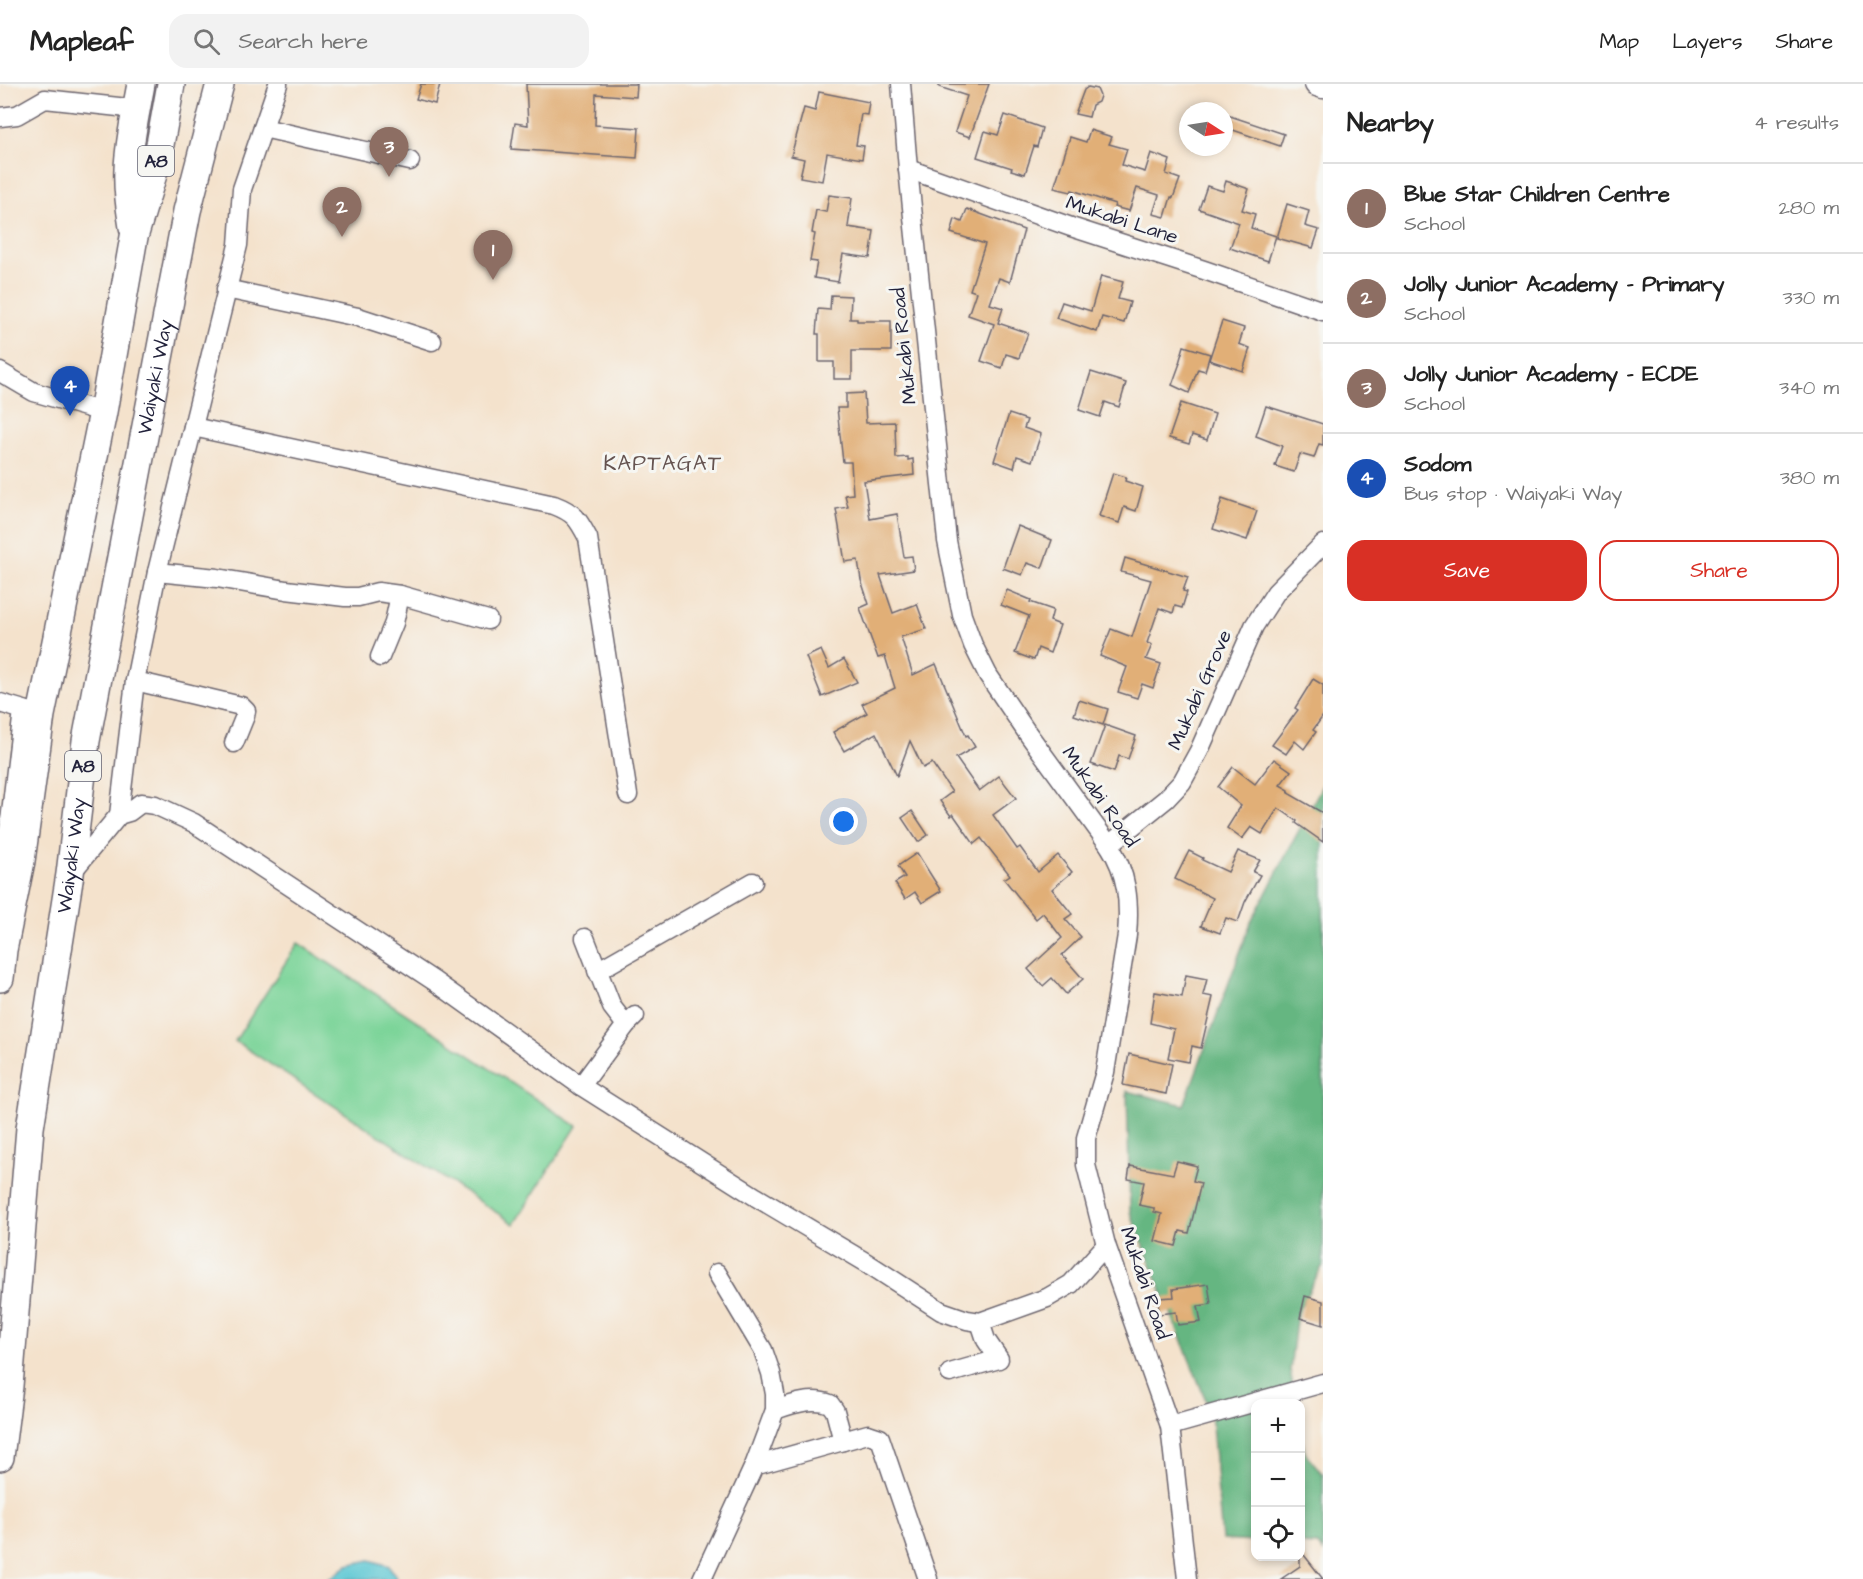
<!DOCTYPE html>
<meta charset="utf-8">
<style>
:root{--surface:#fff;--page:#f2f2f2;--text:#222;--muted:#767676;--line:#e0e0e0;--accent:#d93025}
body{margin:0;font-family:"Architects Daughter",sans-serif;background:var(--page);color:var(--text)}
.controls{position:absolute;right:18px;bottom:18px;display:grid;overflow:hidden;border-radius:12px;box-shadow:0 3px 9px #0003}
.controls button{width:54px;height:54px;display:grid;place-items:center;padding:0;border:0;border-bottom:2px solid var(--line);background:var(--surface);color:var(--text);font:30px sans-serif}
.compass{position:absolute;left:1179px;top:18px;width:54px;height:54px;border-radius:50%;background:var(--surface);box-shadow:0 3px 9px #0003;rotate:102deg}
.you{position:absolute;left:844px;top:738px;width:21px;height:21px;margin:-15px;border:4px solid #fff;border-radius:50%;background:#1a73e8;box-shadow:0 0 0 9px #1a73e833}
.badge{display:grid;place-items:center;width:39px;height:39px;border-radius:50%;background:var(--accent);color:#fff;font-size:20px;font-weight:700}
.pin{position:absolute;translate:-50% -50px;filter:drop-shadow(0 2px 3px #0008)}
.pin::after{content:'';position:absolute;top:32px;width:21px;height:18px;background:inherit;clip-path:polygon(0 0,100% 0,50% 100%)}
.list{margin:0;padding:0;list-style:none}
h2{display:flex;justify-content:space-between;align-items:center;height:78px;margin:0;padding:0 24px;font-size:26px}
h2 small{font-size:20px;font-weight:400;color:var(--muted)}
.list li{display:grid;grid-template-columns:39px 1fr auto;gap:18px;align-items:center;box-sizing:border-box;height:90px;padding:0 24px;border-top:2px solid var(--line)}
.list b{display:block;font-size:22px;white-space:nowrap}
.list p{margin:0;font-size:20px;white-space:nowrap;color:var(--muted)}
.list em{font-size:20px;font-style:normal;color:var(--muted)}
.actions{display:flex;gap:12px;padding:18px 24px}
.actions a{flex:1;padding:14px 0;border:2px solid var(--accent);border-radius:18px;text-align:center;font-size:21px;color:var(--accent)}
.actions .main{background:var(--accent);color:#fff}
.icon{flex:none;width:33px;height:33px;fill:none;stroke:currentColor;stroke-width:2;stroke-linecap:round;stroke-linejoin:round}
.map{position:relative;flex:none;width:1323px;height:1495px;overflow:hidden}
header{display:flex;align-items:center;gap:36px;box-sizing:border-box;height:84px;padding:0 30px;background:var(--surface);border-bottom:2px solid var(--line)}
header strong{font-size:28px}
nav{display:flex;gap:33px;margin-inline-start:auto;font-size:21px}
.search{width:420px;height:54px;background:var(--page);display:flex;align-items:center;gap:15px;box-sizing:border-box;padding:0 21px;border-radius:18px;color:var(--muted);font-size:22px}
main{display:flex}
aside{flex:1;background:var(--surface)}
.map>svg:first-child{display:block}
.green{fill:#7cd499;stroke:#4f7b6a;stroke-width:1.5}
.forest{fill:#65b681;stroke:#446c5e;stroke-width:1.5}
.water{fill:#5bc7d3;stroke:#3e7487;stroke-width:1.5}
.building{fill:#e1af77}
.lines{fill:none;stroke-linecap:round;stroke-linejoin:round}
.minor-casing{stroke:#6c656e;stroke-width:21}
.major-casing{stroke:#6c656e;stroke-width:27}
.highway-casing{stroke:#6c656e;stroke-width:30}
.minor{stroke:#fff;stroke-width:18}
.major{stroke:#fff;stroke-width:24}
.highway{stroke:#fff;stroke-width:27}
.labels{text-anchor:middle;dominant-baseline:central;stroke-width:6;stroke-linejoin:round;paint-order:stroke}
.shield{fill:#f6f6f2;stroke:#626272;stroke-width:1.5}
.shield-label{font-size:18px;font-weight:bold;fill:#22223b}
.street-label{font-size:20px;fill:#22223b;stroke:#f6f6f2}
.neighbourhood-label{font-size:21px;letter-spacing:1.5px;fill:#655350;stroke:#f6f6f2}
</style>
<header>
<strong>Mapleaf</strong>
<div class="search"><svg class="icon" aria-label="search" viewBox="0 0 24 24"><circle cx="10" cy="10" r="6"/><path d="M15 15l6 6"/></svg>Search here</div>
<nav><a>Map</a><a>Layers</a><a>Share</a></nav>
</header>
<main>
<div class="map">
<svg width="1323" height="1495" viewBox="0 0 1323 1495">
<rect width="100%" height="100%" fill="#f6f6f2"/>
<filter id="ink" filterUnits="userSpaceOnUse"><feTurbulence type="fractalNoise" baseFrequency=".0167" numOctaves="2"/><feDisplacementMap in="SourceGraphic" scale="12" xChannelSelector="R" yChannelSelector="G"/><feConvolveMatrix kernelMatrix="1 2 1 2 8 2 1 2 1" color-interpolation-filters="sRGB"/></filter>
<filter id="wash" filterUnits="userSpaceOnUse"><feTurbulence type="fractalNoise" baseFrequency=".008" numOctaves="4" result="noise"/><feDisplacementMap in="SourceGraphic" scale="24" xChannelSelector="R" yChannelSelector="G"/><feGaussianBlur stdDeviation="1.35" result="paint"/><feColorMatrix in="noise" values="0 0 0 0 0 0 0 0 0 0 0 0 0 0 0 0 0 1.4 0 .05"/><feComposite in="paint" operator="in"/></filter>
<g filter="url(#wash)">
<rect width="100%" height="100%" fill="#f4e2cc"/>
<polygon class="green" points="298,859 577,1042 514,1140 235,957"/>
<g class="forest">
<polygon points="1323,700 1323,1181 1297,1229 1290,1286 1296,1319 1256,1320 1255,1458 1222,1456 1211,1329 1130,1128 1127,1007 1184,1021 1251,838"/>
<polygon points="1300,1344 1305,1369 1323,1390 1323,1468 1318,1461 1301,1460"/>
</g>
<polygon class="water" points="370,1476 389,1482 398,1495 329,1495 348,1481"/>
<g id="blocks">
<g class="building">
<polygon points="421,0 440,0 435,20 416,15"/>
<polygon points="526,0 637,0 636,13 596,10 595,41 639,44 637,74 511,65 515,39 528,41"/>
<polygon points="939,0 989,0 970,53 955,48 967,12 939,3"/>
<polygon points="1088,3 1097,5 1100,12 1098,18 1092,21 1089,33 1075,30 1084,6"/>
<polygon points="819,8 869,18 867,31 861,30 856,61 864,62 862,75 827,69 822,97 800,93 804,75 791,72 804,24 815,27"/>
<polygon points="1224,30 1284,50 1280,62 1224,43"/>
<polygon points="1005,31 1042,44 1037,63 1034,62 1025,90 1011,86 1012,84 977,73 985,47 998,51"/>
<polygon points="1090,46 1112,53 1109,60 1127,65 1122,81 1145,88 1151,69 1170,76 1166,90 1180,95 1173,114 1171,113 1165,133 1153,130 1159,111 1137,104 1129,127 1114,123 1115,120 1072,106 1071,108 1054,104 1070,53 1086,58"/>
<polygon points="1226,97 1249,105 1242,126 1255,130 1251,144 1276,152 1268,177 1230,164 1239,139 1199,125 1207,102 1223,107"/>
<polygon points="829,111 852,114 848,143 874,147 870,174 843,170 838,198 814,194 817,178 810,177 815,150 812,149 816,126 826,128"/>
<polygon points="1287,120 1309,127 1305,142 1319,146 1313,164 1277,154"/>
<polygon points="967,125 1024,146 1010,198 999,194 990,220 1003,224 998,239 1028,249 1019,274 1006,270 1002,284 981,277 994,240 968,231 976,208 970,206 985,160 951,149 955,135 962,138"/>
<polygon points="1101,192 1123,198 1118,215 1130,218 1124,239 1102,233 1097,248 1056,234 1062,218 1091,227"/>
<polygon points="831,211 851,212 850,235 857,235 857,237 891,237 891,267 852,267 852,295 834,295 834,278 819,278 819,250 816,250 818,225 830,226"/>
<polygon points="1222,237 1244,244 1239,260 1250,264 1243,287 1209,276"/>
<polygon points="1184,262 1210,270 1205,287 1198,285 1189,309 1172,301 1180,279 1179,279"/>
<polygon points="1091,288 1126,299 1119,323 1105,318 1100,333 1079,326"/>
<polygon points="864,309 866,339 895,338 896,374 908,373 908,376 913,375 914,391 864,397 870,435 897,430 904,473 912,472 914,486 880,491 893,529 917,520 926,545 901,553 913,591 936,580 966,652 968,651 975,663 956,674 979,707 999,692 1016,714 993,731 1017,765 1020,763 1038,788 1058,771 1072,788 1052,805 1072,830 1065,835 1081,853 1062,871 1083,895 1066,910 1052,894 1043,902 1028,885 1062,854 1043,829 1036,835 1004,795 1010,791 981,754 974,760 953,730 951,732 940,717 952,708 932,679 923,684 910,657 897,692 876,649 844,667 833,648 867,629 862,620 895,604 885,572 878,574 860,524 869,520 861,496 858,476 845,478 836,425 848,423 845,411 853,410 851,378 843,378 837,324 846,324 846,310"/>
<polygon points="1181,319 1215,330 1207,356 1192,351 1189,360 1169,354"/>
<polygon points="1266,322 1323,340 1323,361 1319,360 1314,374 1300,370 1294,388 1275,382 1282,362 1256,352"/>
<polygon points="1009,330 1027,336 1024,344 1041,350 1032,377 1017,372 1014,384 994,377"/>
<polygon points="1113,389 1126,393 1125,397 1143,403 1136,427 1124,423 1119,439 1099,432"/>
<polygon points="1222,415 1257,427 1247,456 1213,445"/>
<polygon points="1018,442 1052,456 1042,484 1027,479 1022,491 1003,484"/>
<polygon points="1125,474 1188,493 1183,507 1187,508 1182,524 1175,522 1173,529 1159,524 1147,559 1152,561 1146,575 1161,580 1153,604 1142,600 1137,614 1118,608 1127,583 1100,572 1111,545 1132,553 1151,496 1121,488"/>
<polygon points="1007,506 1031,516 1030,518 1053,526 1050,537 1060,541 1050,569 1038,564 1034,576 1015,569 1029,532 1001,521"/>
<polygon points="821,566 829,584 844,575 857,598 822,613 806,573"/>
<polygon points="1313,595 1323,601 1323,632 1313,646 1316,648 1304,665 1295,657 1286,670 1272,661 1298,626 1295,624"/>
<polygon points="1079,616 1108,625 1103,641 1074,631"/>
<polygon points="1105,641 1136,652 1128,675 1119,672 1114,688 1091,680"/>
<polygon points="1274,675 1291,687 1280,701 1289,706 1288,709 1323,729 1323,758 1296,739 1297,737 1278,724 1262,750 1251,743 1242,755 1227,744 1241,722 1218,703 1233,683 1255,700"/>
<polygon points="912,727 928,751 918,758 902,734"/>
<polygon points="1189,767 1203,774 1202,776 1228,788 1238,767 1260,776 1253,788 1260,791 1245,818 1238,838 1226,834 1220,849 1201,842 1213,814 1175,795"/>
<polygon points="917,769 941,807 922,819 915,808 905,815 895,799 905,793 898,782"/>
<polygon points="1186,891 1207,895 1203,911 1213,913 1201,964 1192,962 1189,978 1168,974 1174,945 1150,939 1155,908 1182,913"/>
<polygon points="1129,970 1172,980 1166,1010 1123,1001"/>
<polygon points="1177,1077 1197,1082 1193,1097 1201,1099 1189,1149 1180,1147 1176,1162 1155,1157 1162,1130 1154,1128 1154,1124 1139,1121 1144,1098 1128,1095 1130,1082 1173,1090"/>
<polygon points="1208,1200 1211,1220 1198,1222 1201,1238 1178,1241 1176,1228 1159,1230 1158,1214 1174,1213 1173,1205"/>
<polygon points="1305,1212 1323,1217 1323,1241 1300,1234"/>
<polygon points="1300,1466 1323,1495 1281,1495 1300,1482"/>
</g>
</g>
</g>
<g filter="url(#ink)">
<use href="#blocks" fill-opacity="0" stroke="#6c656e" stroke-width="1.5"/>
<g class="lines">
<defs>
<g id="minor">
<path d="M901,0L908,85L947,457L962,531L973,561L988,591L1026,647L1109,761C1127,789 1130,817 1127,851L1105,988L1086,1054V1081L1106,1161L1170,1342L1187,1495"/>
<polyline points="0,33 17,31 45,15 137,25"/>
<polyline points="263,44 410,77"/>
<polyline points="908,85 1071,143 1204,186 1323,227"/>
<polyline points="226,205 358,233 432,257"/>
<polyline points="0,288 34,308 103,328"/>
<path d="M193,343L554,421C575,429 578,435 588,454L628,711"/>
<polyline points="157,488 217,494 286,506 345,513 358,513 378,508 400,511 394,539 380,573"/>
<polyline points="400,511 488,536"/>
<polyline points="135,597 241,622 246,627 245,632 234,659"/>
<polyline points="0,619 34,629"/>
<polyline points="119,731 135,597 157,488 238,161 242,105 278,0"/>
<polyline points="1109,761 1166,715 1182,698 1199,667 1254,542 1276,508 1323,460"/>
<polyline points="71,789 119,731 129,728 141,719 155,721 194,739 434,897 581,1002 756,1113 867,1179 941,1227 967,1236 980,1238 1047,1214 1071,1200 1106,1161"/>
<polyline points="0,808 5,780 23,626"/>
<polyline points="585,854 612,923 626,941"/>
<polyline points="597,887 753,798"/>
<polyline points="581,1002 626,941 635,932"/>
<polyline points="950,1289 999,1275 986,1256 980,1238"/>
<path d="M775,1326C793,1320 812,1313 830,1320L835,1327L843,1357"/>
<polyline points="1170,1342 1323,1299"/>
<polyline points="754,1382 868,1350 880,1354 928,1495"/>
<polyline points="702,1495 754,1382 775,1326 775,1310 771,1289 763,1266 717,1189"/>
</g>
<polyline id="major" points="1317,0 1323,2"/>
<g id="highway">
<path d="M133,143C130,124 127,105 128,85C129,57 136,28 141,0"/>
<polyline points="0,894 3,866 21,777 41,631 103,328 134,153 157,77 171,0"/>
<path id="s1" d="M0,1373L9,1302L30,1044L70,790L86,657L187,127L220,0"/>
</g>
</defs>
<use href="#minor" class="minor-casing"/>
<use href="#major" class="major-casing"/>
<use href="#highway" class="highway-casing"/>
<use href="#minor" class="minor"/>
<use href="#major" class="major"/>
<use href="#highway" class="highway"/>
</g>
</g>
<g class="labels">
<g class="shield">
<rect x="138" y="62" width="36" height="30" rx="4.5"/>
<rect x="65" y="667" width="36" height="30" rx="4.5"/>
</g>
<g class="shield-label">
<text x="156" y="77">A8</text>
<text x="83" y="682">A8</text>
</g>
<g class="street-label">
<text transform="translate(1122 136) rotate(18)">Mukabi Lane</text>
<text transform="translate(904 262) rotate(-96)">Mukabi Road</text>
<text stroke="none"><textPath href="#s1" startOffset="1092">Waiyaki Way</textPath></text>
<text transform="translate(1200 606) rotate(-66)">Mukabi Grove</text>
<text transform="translate(1100 713) rotate(55)">Mukabi Road</text>
<text stroke="none"><textPath href="#s1" startOffset="606">Waiyaki Way</textPath></text>
<text transform="translate(1145 1199) rotate(71)">Mukabi Road</text>
</g>
<g class="neighbourhood-label">
<text x="663" y="379">KAPTAGAT</text>
</g>
</g>
</svg>
<div class="controls">
<button>+</button>
<button>−</button>
<button><svg class="icon" aria-label="locate" viewBox="0 0 24 24"><circle cx="12" cy="12" r="6"/><path d="M12 2v4M12 18v4M2 12h4M18 12h4"/></svg></button>
</div>
<svg class="compass" viewBox="-18 -18 36 36"><path d="M0-13l5 13h-10z" fill="#e53935"/><path d="M0 13l5-13h-10z" fill="#767676"/></svg>
<div class="you"></div>
<div class="pin badge" style="left:493px;top:196px;background:#8d6e63">1</div>
<div class="pin badge" style="left:342px;top:153px;background:#8d6e63">2</div>
<div class="pin badge" style="left:389px;top:93px;background:#8d6e63">3</div>
<div class="pin badge" style="left:70px;top:332px;background:#1a4fb4">4</div>
</div>
<aside>
<h2>Nearby<small>4 results</small></h2>
<ul class="list">
<li><span class="badge" style="background:#8d6e63">1</span><div><b>Blue Star Children Centre</b><p>School</p></div><em>280 m</em></li>
<li><span class="badge" style="background:#8d6e63">2</span><div><b>Jolly Junior Academy - Primary</b><p>School</p></div><em>330 m</em></li>
<li><span class="badge" style="background:#8d6e63">3</span><div><b>Jolly Junior Academy - ECDE</b><p>School</p></div><em>340 m</em></li>
<li><span class="badge" style="background:#1a4fb4">4</span><div><b>Sodom</b><p>Bus stop · Waiyaki Way</p></div><em>380 m</em></li>
</ul>
<div class="actions"><a class="main">Save</a><a>Share</a></div>
</aside>
</main>
